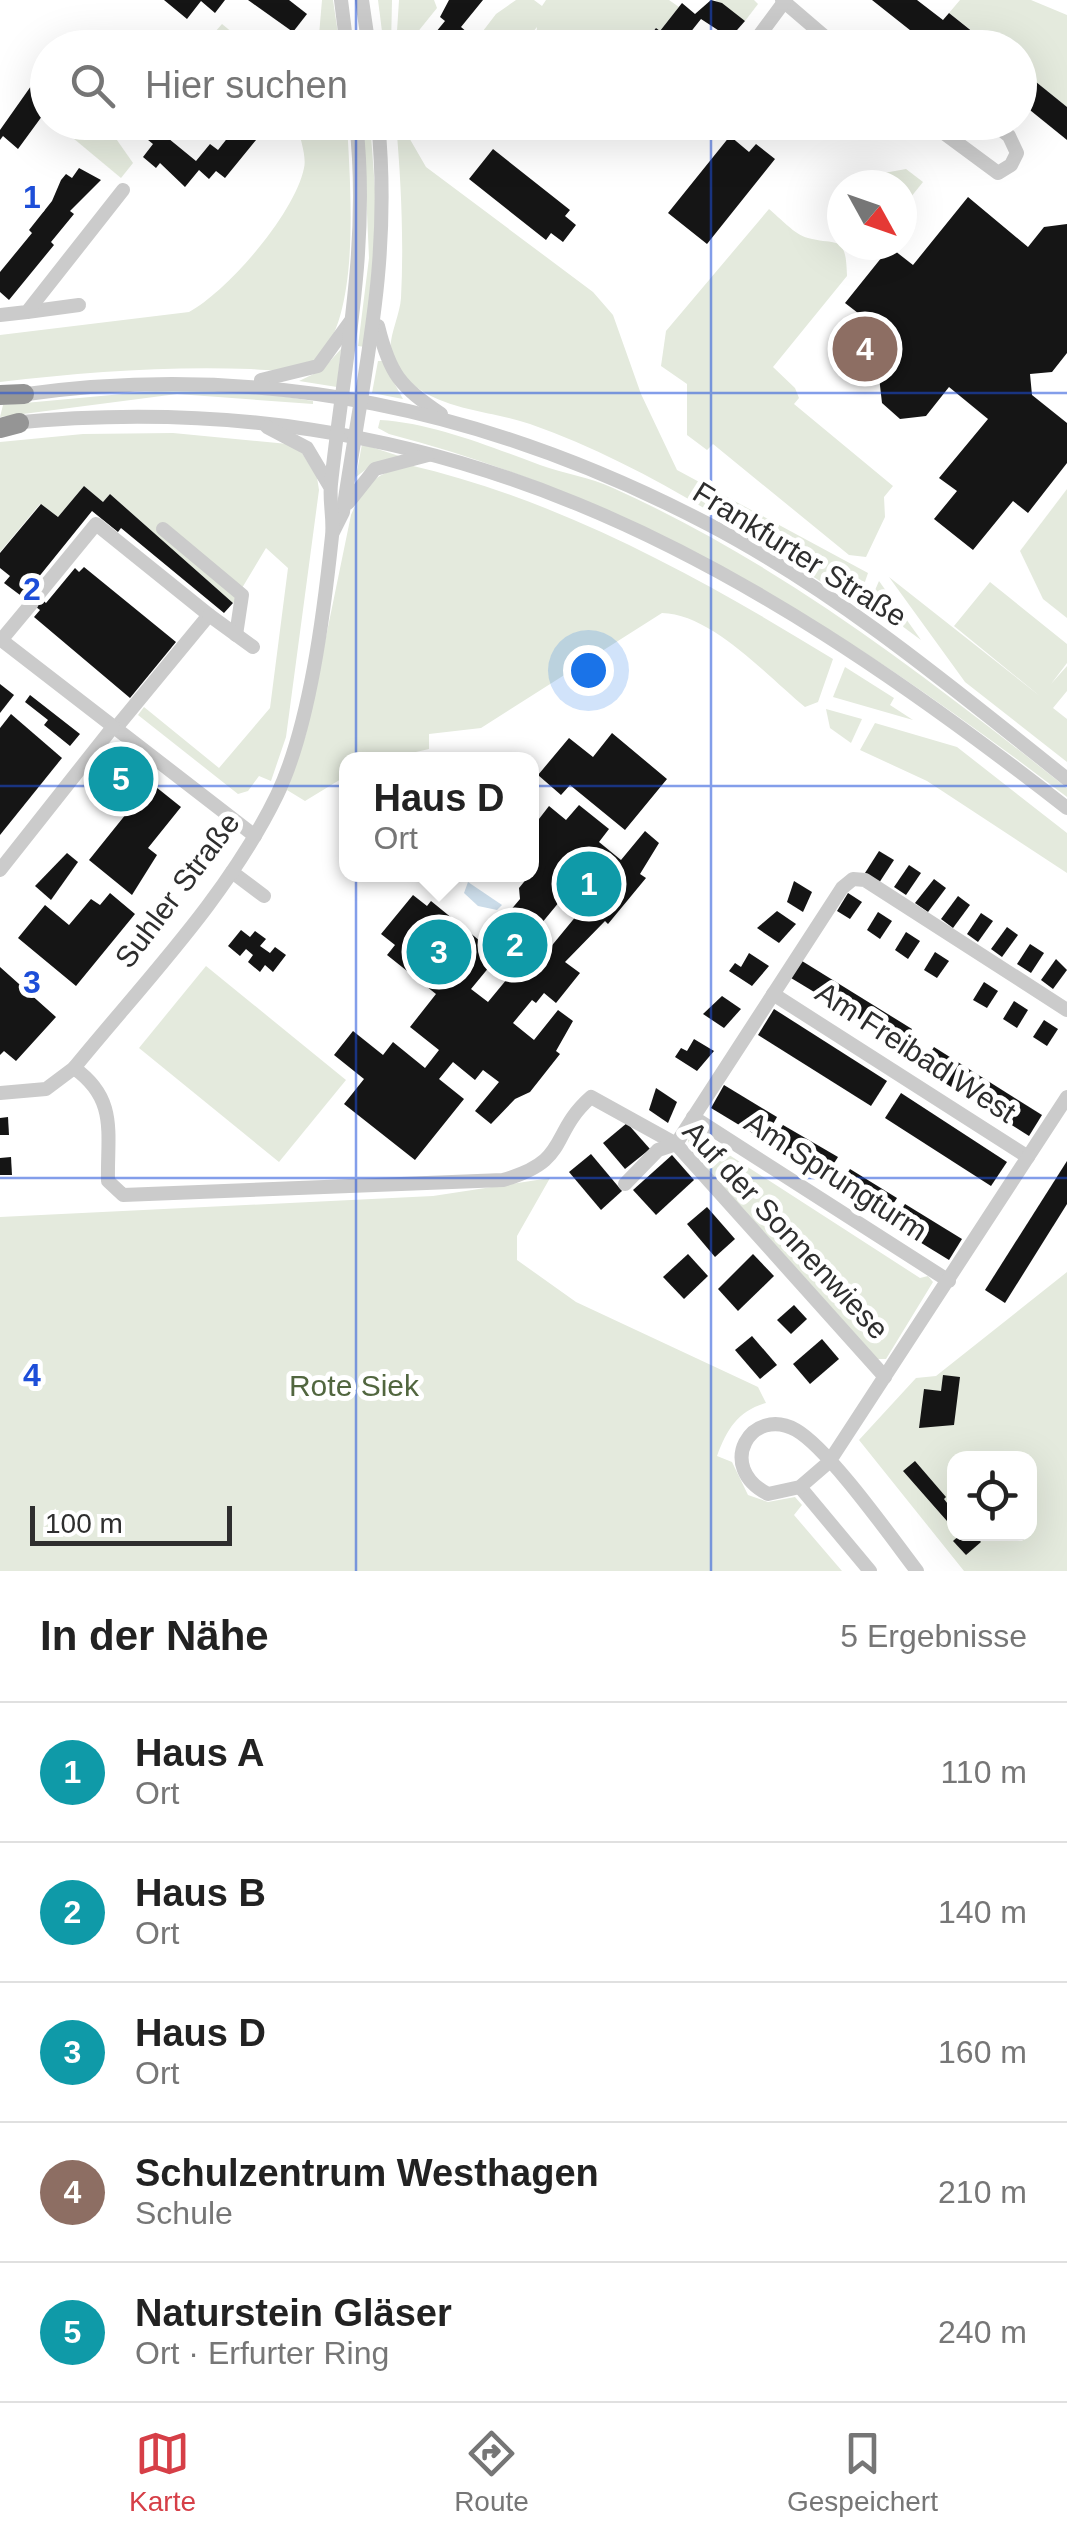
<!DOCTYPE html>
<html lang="de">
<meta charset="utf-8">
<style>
:root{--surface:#fff;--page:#f2f2f2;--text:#222;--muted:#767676;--line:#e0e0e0;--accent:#d63f47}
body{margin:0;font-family:Helvetica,sans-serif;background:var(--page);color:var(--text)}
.controls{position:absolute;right:30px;bottom:30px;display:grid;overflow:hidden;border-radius:20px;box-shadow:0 10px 40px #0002}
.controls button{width:90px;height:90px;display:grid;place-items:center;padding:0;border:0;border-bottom:2px solid var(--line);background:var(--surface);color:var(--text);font:50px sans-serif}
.compass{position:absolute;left:827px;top:170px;width:90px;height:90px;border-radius:50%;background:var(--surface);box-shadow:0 10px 40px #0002;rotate:130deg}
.scale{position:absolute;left:30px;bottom:25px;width:202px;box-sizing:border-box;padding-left:10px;border:5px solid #2e2e2e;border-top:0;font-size:28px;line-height:35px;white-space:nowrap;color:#2e2e2e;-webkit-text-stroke:8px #fff;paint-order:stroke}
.you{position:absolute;left:588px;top:670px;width:35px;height:35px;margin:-25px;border:8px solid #fff;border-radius:50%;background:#1a73e8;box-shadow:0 0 0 15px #1a73e833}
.badge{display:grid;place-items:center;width:65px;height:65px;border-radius:50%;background:var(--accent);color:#fff;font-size:32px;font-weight:700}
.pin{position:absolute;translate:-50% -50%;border:5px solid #fff;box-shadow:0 2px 10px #0006}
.popup{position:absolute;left:339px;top:752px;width:200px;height:130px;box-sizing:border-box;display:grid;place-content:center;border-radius:20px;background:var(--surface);filter:drop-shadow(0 2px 8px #0005);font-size:32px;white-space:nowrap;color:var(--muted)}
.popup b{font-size:38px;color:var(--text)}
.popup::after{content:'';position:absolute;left:50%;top:100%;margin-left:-20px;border:20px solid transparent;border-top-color:var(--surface)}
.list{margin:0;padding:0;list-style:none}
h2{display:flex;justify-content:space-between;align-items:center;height:130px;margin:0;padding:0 40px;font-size:42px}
h2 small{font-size:32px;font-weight:400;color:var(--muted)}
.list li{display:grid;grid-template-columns:65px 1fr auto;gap:30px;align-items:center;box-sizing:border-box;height:140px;padding:0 40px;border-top:2px solid var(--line)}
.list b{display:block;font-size:38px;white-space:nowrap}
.list p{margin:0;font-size:32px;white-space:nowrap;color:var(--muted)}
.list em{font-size:32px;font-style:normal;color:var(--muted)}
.icon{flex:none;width:55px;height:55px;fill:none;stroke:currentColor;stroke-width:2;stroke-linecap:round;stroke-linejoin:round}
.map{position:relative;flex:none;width:1067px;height:1571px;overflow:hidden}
.search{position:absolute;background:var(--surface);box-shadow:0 10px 40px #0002;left:30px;right:30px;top:30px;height:110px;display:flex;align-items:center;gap:25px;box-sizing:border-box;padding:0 35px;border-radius:55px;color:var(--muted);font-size:38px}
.sheet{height:830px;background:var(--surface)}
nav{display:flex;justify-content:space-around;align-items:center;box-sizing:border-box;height:140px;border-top:2px solid var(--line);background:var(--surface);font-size:28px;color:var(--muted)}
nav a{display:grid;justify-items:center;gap:5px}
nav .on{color:var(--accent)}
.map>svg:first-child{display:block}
.green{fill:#e4eadd;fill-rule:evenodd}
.water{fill:#cbdce9}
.building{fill:#151515;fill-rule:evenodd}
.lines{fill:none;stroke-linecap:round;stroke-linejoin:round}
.minor{stroke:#cbcbcb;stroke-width:14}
.highway{stroke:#959595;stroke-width:20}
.grid{fill:none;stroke:#1d4ed8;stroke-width:2.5;stroke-opacity:0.55}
.labels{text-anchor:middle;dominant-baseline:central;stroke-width:10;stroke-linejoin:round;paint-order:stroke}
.street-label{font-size:30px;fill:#2e2e2e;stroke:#fff}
.park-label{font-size:30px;fill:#51663f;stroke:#fff}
.grid-label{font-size:32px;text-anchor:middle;font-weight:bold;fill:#1d4ed8;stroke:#fff;stroke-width:10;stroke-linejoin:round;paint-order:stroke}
</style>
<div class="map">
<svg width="1067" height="1571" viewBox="0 0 1067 1571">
<rect width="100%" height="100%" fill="#fff"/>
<g class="green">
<polygon points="322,0 333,0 340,47 318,47"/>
<polygon points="378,0 392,0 391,47 384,47"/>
<polygon points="399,0 434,0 437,8 412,39 422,47 396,47"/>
<polygon points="516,0 534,0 542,6 546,0 669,0 679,7 660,31 656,28 634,47 535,47 537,27 524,43 527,47 470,48 496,14"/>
<polygon points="715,0 754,0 758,4 745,21"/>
<polygon points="960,0 1031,0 1067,15 1067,107 1020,69 1020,48 993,47 949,13"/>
<polygon points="222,24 250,47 202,47"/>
<polygon points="86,122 105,123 133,163 121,178 73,138"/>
<path d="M400,122L426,167L593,292L613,315L641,394L677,470L868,573L857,605C753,538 647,465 530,424C480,407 417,411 392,356C386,342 400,316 401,298C404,240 401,180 396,123Z"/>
<path d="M297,123H347C350,183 362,316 317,359C302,375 271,370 251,369C166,366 84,372 0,382V335L189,312C228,291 295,213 304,168C307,156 299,136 297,123Z"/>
<polygon points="363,123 370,123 377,215 365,347 358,346 369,258"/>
<polygon points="906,169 923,182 902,208 902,185 855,185 862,177"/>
<path d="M769,209C780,218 795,235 808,238C837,246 846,233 847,276L773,367L795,388L799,398L794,404L893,486L884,497L885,517L866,557L849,555L713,444L707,450L687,435V384L661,366L666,331Z"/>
<polygon points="341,349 337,387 299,381 322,370"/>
<polygon points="378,361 382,361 403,399 372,393"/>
<polygon points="177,389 255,392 313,401 313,404 177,394 0,417 3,405"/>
<path d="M380,420C433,423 491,447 540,465C564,474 590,477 613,488C780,563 924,675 1067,788V797C856,636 649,502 389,434L378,428Z"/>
<polygon points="173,433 288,444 302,453 317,477 319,490 286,737 271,781 259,776 248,791 238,794 138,715 144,707 219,768 270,708 288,568 266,548 233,603 110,494 103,502 84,486 58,517 40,504 0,552 0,442 83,434"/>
<polygon points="362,444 399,456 373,464 356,477"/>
<path d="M409,465C561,500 701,578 833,659L818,702L805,707C767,676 712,614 662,613L481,728L429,734V749L385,759L346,760V776L305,801L287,790L306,734L351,515C365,481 375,475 409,465Z"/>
<polygon points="1067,489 1067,618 1043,599 1020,551"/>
<polygon points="889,577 1041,697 954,626 990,582 1067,644 1067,663 1051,684 1067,666 1067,691 1053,708 1067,719 1067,762 965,682"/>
<polygon points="879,581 921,640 879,609 873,616 866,611"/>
<polygon points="845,667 894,698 890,705 913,720 833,697"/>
<polygon points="826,709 862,719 851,743 830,728"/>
<polygon points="875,723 957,747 1067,833 1067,873 927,781 860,750"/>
<polygon points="206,966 346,1080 279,1162 139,1048"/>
<polygon points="700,1130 706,1140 920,1278 928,1276 933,1282 886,1359 877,1359 689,1149 688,1140"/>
<path d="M550,1178L517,1236V1260L576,1302L758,1387L766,1403C738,1411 727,1429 717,1456L732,1462L748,1495L768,1502L795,1497L802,1505L794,1515L842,1571H0V1217L433,1196Z"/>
<path d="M1067,1272V1571H964L859,1440L916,1378L936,1376ZM954,1458H1030V1534H954Z"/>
</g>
<polygon class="water" points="468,882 502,905 497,910 478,906 464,893"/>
<g class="building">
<polygon points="164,0 225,0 215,13 201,1 187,19"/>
<polygon points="248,0 289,0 307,14 293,32"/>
<polygon points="449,0 483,0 461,27 468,33 455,48 432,48 427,43 445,21 440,17"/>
<polygon points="711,0 722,3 745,21 730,38 701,19 678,48 634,48 638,43 642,45 656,28 660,31 682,3 695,14"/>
<polygon points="872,0 917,0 943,20 949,13 993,48 952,48 932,32 925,42"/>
<polygon points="85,32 93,38 96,34 113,48 68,48"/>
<polygon points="48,62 48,108 18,149 3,136 0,140 0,130"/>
<polygon points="1020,69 1067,107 1067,140 1020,102"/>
<polygon points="126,122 165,122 170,127 163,134 196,161 210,144 218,150 240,122 278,122 274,127 269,124 225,178 216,171 209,179 199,170 185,187 160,163 156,168 143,157 153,144"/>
<polygon points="464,122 489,122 479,135"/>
<polygon points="730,136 749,152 756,144 775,159 707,244 668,213"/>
<polygon points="493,149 570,210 565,216 576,225 563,242 551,233 546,240 469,179"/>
<polygon points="79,168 101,180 70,211 74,214 51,242 54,245 9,300 0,292 0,272 32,233 29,230 52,201 61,180 66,174 72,178"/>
<polygon points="968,197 1028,247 1044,227 1067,224 1067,353 1052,372 1030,374 1032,395 1067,423 1067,463 1028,513 1013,501 973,550 934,519 957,491 939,478 988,419 949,387 926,416 900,419 882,403 879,377 902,347 845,303 890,247 913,265"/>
<polygon points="84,486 103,502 110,494 233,603 224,613 121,528 118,532 92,511 29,589 46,603 75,568 79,572 84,567 176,642 130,698 34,617 40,610 4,583 10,576 0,568 0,553 41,504 58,517"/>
<polygon points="0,684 14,695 0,713"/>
<polygon points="30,695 80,734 70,746 44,725 48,720 25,702"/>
<polygon points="11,714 62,758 0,835 0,728"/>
<polygon points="612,733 667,779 625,830 570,785 561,795 538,775 569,738 593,757"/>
<polygon points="115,758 139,783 123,803 107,791 113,783 102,774"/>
<polygon points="151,783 181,807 148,848 157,855 132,895 89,860"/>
<path d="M579,805L609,829L599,842L621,860L645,831L659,843L640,874L646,878L608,924L605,921L565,962L580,973L556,1003L544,993L536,1003L532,1000L513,1023L534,1040L558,1010L573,1021L556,1051L560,1054L530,1092L515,1099L491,1124L475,1111L499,1082L483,1070L475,1080L453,1062L439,1079L464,1099L415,1160L344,1104L364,1079L334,1055L353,1031L383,1055L393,1042L425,1068L439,1050L410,1027L436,994L387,955L395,945L381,934L413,895L427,906L431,901L480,941L486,934L485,926L499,924L520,899L519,888L528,877L525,874H532V828L549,806L566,820ZM569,890L586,904L549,949L532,935ZM490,966L507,979L488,1002L471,989Z"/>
<polygon points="879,851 894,860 879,883 865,873"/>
<polygon points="67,853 78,862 51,900 35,886"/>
<polygon points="909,865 921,873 906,895 894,887"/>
<polygon points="934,879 946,888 928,912 915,903"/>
<polygon points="794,881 812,892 803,912 787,902"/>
<polygon points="110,893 135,914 76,986 18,938 45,905 69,925 91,899 100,905"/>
<polygon points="848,893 862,902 850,919 837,911"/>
<polygon points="958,896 970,905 953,928 941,919"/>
<polygon points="777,911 796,924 779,943 757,928"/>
<polygon points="878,912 892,921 880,939 867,930"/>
<polygon points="981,913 993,921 978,942 967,934"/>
<polygon points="1007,927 1018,935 1002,957 991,949"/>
<polygon points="241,930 250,937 255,931 266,939 260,946 270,953 275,947 286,955 273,972 265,965 260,972 248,962 253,955 246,949 240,956 228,946"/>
<polygon points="906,932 920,941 908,959 895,950"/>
<polygon points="1030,944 1044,953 1031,973 1017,964"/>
<polygon points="935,952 949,961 937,978 924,970"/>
<polygon points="749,953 769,966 752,986 729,971 735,963 741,967"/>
<polygon points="1056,959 1067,970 1053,989 1041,980"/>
<polygon points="802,961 912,1029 902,1045 791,978"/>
<polygon points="0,967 56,1017 16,1061 4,1051 0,1055"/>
<polygon points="984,982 998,991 987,1008 973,1000"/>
<polygon points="722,996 741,1009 724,1028 703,1014"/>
<polygon points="1014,1001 1028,1010 1017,1028 1003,1019"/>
<polygon points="774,1009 887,1081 871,1106 758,1035"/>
<polygon points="1044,1020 1058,1029 1047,1046 1033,1037"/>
<polygon points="694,1039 714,1051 697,1071 675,1057 681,1048 687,1051"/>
<polygon points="934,1047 1042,1115 1029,1136 921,1068"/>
<polygon points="724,1085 777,1117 764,1140 711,1108"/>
<polygon points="656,1088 677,1102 668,1123 649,1110"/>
<polygon points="901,1093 1007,1162 991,1186 885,1118"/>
<polygon points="8,1117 9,1135 0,1135 0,1118"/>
<polygon points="627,1123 650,1149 625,1169 603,1143"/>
<polygon points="783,1125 838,1157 824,1179 770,1146"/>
<polygon points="591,1154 622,1191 601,1210 569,1172"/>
<polygon points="672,1155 694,1180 656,1215 633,1190"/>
<polygon points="11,1157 12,1175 0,1175 0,1158"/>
<polygon points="1067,1161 1067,1204 1005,1303 985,1290"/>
<polygon points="850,1169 897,1198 883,1220 836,1191"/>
<polygon points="905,1204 962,1239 949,1260 892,1225"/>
<polygon points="707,1207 735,1239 715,1257 687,1224"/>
<polygon points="688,1254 708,1276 684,1299 663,1277"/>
<polygon points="753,1254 774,1276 738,1311 718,1289"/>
<polygon points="794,1305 807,1319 791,1334 777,1320"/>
<polygon points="752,1336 777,1365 760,1379 735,1350"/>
<polygon points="822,1339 839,1359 810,1384 793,1364"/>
<polygon points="943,1375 960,1377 954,1425 919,1428 924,1389 941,1391"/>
<polygon points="915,1461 946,1497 944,1499 954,1512 954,1529 903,1471"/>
<polygon points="961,1534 974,1534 981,1542 966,1555 953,1541"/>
</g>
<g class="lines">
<g class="minor">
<polyline points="341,0 347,48"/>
<polyline points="362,0 369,48"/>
<polyline points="782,0 838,48"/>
<polyline points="750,48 784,2"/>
<polyline points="929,122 998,173 1011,165 1017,153 1009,136 992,122"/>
<polyline points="27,312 79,305"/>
<polyline points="0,315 27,312 123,190"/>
<path d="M378,326C390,375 400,386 441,414"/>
<polyline points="261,380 318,366 350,322"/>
<path d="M19,395C265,360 489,410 708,524C838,592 953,688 1067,779"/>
<path d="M11,423C441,381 740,553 1067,808"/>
<polyline points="267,427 307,448 329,485"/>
<polyline points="348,503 375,469 428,455"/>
<polyline points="163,529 242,595 236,635"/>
<path d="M333,532L343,512C363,375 392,264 378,122"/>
<polyline points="37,596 96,524 209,615 115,729"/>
<polyline points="209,615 253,647"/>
<polyline points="0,639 255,836"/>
<polyline points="2,639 32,603"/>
<polyline points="0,870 113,727"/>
<polyline points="232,872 264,896"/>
<polyline points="773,994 1028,1157"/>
<path d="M74,1068C118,1099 107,1133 108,1181L123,1195L503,1180C572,1160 548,1135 591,1097L676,1144L885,1377"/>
<path d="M0,1093L46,1089L74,1068C145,981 228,896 277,795C310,726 324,612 332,536C334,519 329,501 331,484C344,361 370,246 356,122"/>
<polyline points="693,1117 949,1281"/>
<polyline points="625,1184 658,1150 676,1144 842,888 853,879 865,880 1067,1010"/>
<polyline points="800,1487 870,1571"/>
<path d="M917,1571C891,1537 829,1449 796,1430C751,1405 715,1467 768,1494L800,1487L829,1462L1067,1097"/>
</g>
<g class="highway">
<polyline points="0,395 24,394"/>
<polyline points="0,428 19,423"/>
</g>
</g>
<path class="grid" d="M356,0V48M711,0V48M356,122V1571M711,122V1571M0,393H1067M0,786H1067M0,1178H1067"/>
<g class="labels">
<g class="street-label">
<text transform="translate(800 554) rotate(32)">Frankfurter Straße</text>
<text transform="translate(177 890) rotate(-53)">Suhler Straße</text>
<text transform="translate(916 1052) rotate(33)">Am Freibad West</text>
<text transform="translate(836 1176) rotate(33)">Am Sprungturm</text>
<text transform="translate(786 1230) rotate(47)">Auf der Sonnenwiese</text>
</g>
<g class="park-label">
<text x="354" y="1385">Rote Siek</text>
</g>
</g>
<g class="grid-label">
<text x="32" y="208">1</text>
<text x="32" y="600">2</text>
<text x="32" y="993">3</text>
<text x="32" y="1386">4</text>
</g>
</svg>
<div class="controls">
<button><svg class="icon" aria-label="locate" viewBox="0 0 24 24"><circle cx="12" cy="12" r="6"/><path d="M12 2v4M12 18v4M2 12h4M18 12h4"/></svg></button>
</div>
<svg class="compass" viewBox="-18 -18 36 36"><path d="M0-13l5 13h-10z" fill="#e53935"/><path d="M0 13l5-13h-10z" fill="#767676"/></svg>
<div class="scale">100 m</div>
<div class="you"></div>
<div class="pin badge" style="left:589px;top:884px;background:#0f9aa8">1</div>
<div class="pin badge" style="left:515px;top:945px;background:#0f9aa8">2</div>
<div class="pin badge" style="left:439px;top:952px;background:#0f9aa8">3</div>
<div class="popup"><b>Haus D</b>Ort</div>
<div class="pin badge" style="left:865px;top:349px;background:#8d6e63">4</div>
<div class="pin badge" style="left:121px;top:779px;background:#0f9aa8">5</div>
<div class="search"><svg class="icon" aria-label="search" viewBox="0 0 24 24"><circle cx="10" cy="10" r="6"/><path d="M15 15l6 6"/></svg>Hier suchen</div>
</div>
<section class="sheet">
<h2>In der Nähe<small>5 Ergebnisse</small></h2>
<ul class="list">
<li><span class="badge" style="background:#0f9aa8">1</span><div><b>Haus A</b><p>Ort</p></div><em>110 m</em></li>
<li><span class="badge" style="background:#0f9aa8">2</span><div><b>Haus B</b><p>Ort</p></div><em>140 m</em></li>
<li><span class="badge" style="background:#0f9aa8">3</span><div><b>Haus D</b><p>Ort</p></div><em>160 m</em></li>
<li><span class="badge" style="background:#8d6e63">4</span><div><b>Schulzentrum Westhagen</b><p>Schule</p></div><em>210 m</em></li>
<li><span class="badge" style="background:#0f9aa8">5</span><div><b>Naturstein Gläser</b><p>Ort · Erfurter Ring</p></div><em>240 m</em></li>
</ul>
</section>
<nav>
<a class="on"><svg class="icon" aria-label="map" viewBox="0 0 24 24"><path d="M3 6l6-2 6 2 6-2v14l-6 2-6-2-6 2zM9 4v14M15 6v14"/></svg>Karte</a>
<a><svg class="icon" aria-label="directions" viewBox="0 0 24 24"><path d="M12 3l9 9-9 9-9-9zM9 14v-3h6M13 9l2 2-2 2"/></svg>Route</a>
<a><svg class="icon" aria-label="saved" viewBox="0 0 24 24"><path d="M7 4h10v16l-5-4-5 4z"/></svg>Gespeichert</a>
</nav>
